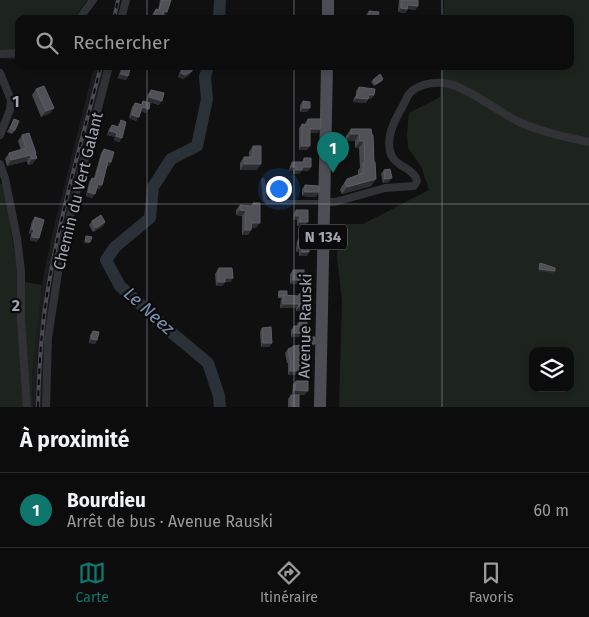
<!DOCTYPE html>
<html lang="fr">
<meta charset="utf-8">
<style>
:root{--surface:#0c0c0d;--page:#151516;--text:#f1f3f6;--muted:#9a9b9d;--line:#2c2c2e;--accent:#0f766e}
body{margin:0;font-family:"Fira Sans",sans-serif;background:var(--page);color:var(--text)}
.controls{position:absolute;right:15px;bottom:15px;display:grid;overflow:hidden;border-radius:10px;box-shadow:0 2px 8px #0003}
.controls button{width:45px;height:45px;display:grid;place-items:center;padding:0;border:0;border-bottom:1px solid var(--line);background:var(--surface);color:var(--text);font:25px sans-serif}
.you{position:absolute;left:278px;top:188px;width:18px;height:18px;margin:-12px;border:4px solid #fff;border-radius:50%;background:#1a73e8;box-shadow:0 0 0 8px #1a73e833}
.badge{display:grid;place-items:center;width:32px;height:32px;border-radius:50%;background:var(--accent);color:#fff;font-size:16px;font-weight:700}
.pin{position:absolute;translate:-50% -41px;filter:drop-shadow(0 1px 2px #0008)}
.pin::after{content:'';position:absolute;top:26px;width:18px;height:15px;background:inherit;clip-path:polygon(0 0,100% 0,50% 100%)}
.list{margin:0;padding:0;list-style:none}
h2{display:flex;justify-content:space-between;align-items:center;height:65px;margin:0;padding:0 20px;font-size:21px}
h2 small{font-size:16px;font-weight:400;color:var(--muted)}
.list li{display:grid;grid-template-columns:32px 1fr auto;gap:15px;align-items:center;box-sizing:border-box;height:75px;padding:0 20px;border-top:1px solid var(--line)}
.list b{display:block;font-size:19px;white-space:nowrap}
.list p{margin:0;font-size:16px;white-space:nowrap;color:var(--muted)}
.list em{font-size:16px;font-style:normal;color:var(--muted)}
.icon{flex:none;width:28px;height:28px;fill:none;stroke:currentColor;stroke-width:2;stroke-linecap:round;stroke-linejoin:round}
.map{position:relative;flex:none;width:589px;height:407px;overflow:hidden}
.search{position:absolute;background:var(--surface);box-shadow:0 2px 8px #0003;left:15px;right:15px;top:15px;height:55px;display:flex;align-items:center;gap:12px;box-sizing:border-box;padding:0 18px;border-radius:10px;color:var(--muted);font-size:19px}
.sheet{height:140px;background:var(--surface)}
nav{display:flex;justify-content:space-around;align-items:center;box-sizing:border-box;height:70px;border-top:1px solid var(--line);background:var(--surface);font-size:14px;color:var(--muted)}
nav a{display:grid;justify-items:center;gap:2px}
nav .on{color:var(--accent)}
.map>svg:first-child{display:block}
.built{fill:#1c1c1e}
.green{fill:#1d241e;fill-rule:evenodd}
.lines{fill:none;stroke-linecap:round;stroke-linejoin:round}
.river{stroke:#2a3139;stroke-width:12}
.service{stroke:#313236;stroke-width:4}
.minor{stroke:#313236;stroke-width:8}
.primary{stroke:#4d4e55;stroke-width:12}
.rail-casing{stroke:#4a4b51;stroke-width:4}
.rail{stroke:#0b0b0c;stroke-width:2;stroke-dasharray:5.5;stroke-linecap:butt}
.wall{fill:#46474c}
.shaded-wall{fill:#2c2d30}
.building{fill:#505157;stroke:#5d5e65}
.grid{fill:none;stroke:#a2a5b1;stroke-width:1;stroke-opacity:0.55}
.labels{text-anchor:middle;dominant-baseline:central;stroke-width:4.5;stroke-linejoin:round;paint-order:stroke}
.shield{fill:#0b0b0c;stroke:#757780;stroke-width:1}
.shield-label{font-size:15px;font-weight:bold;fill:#a2a5b1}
.street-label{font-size:16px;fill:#a2a5b1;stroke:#0b0b0c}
.water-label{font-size:18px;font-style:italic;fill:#7a8fab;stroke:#0b0b0c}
.grid-label{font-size:16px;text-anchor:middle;font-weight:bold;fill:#a2a5b1;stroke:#0b0b0c;stroke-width:4.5;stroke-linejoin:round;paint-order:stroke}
</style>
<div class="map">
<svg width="589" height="407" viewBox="0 0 589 407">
<rect width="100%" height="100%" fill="#101011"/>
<polygon class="built" points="94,66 105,66 60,238 51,288 44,342 42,407 32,407 32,376 39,305 44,273 52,235"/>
<g class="green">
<polygon points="0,0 87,0 73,19 19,19 19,57 15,59 0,58"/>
<path d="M444,0H589V407H339L342,301L337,257L339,224H363L429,190L421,166L408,148L407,134L409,113L440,97L441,66H570V19H443ZM533,351H570V388H533Z"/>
<polygon points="0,184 4,184 19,281 42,285 32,376 32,407 0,407"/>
</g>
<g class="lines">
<g class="river">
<polyline points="219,19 220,0"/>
<polyline points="208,66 205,77 207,99 197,146 171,159 153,187 150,218 115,247 106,260 120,286 165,327 208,363 219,396 220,407"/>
</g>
<polyline class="service" points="263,180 265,200 268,202 322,202"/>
<g class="minor">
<polyline points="79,19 93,0"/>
<polyline points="121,19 126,0"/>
<polyline points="0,54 19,53"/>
<polyline points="0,73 11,100 10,110 0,135"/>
<polyline points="0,164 5,178 17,238 21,271 21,320 27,407"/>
<path d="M324,202H335L385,188L414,186L417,181C414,167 393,167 390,151C387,136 393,124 400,111C403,106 406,99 409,94C419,82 442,80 456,86C478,95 497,111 519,122C542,132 565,137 589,142"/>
<polyline points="46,407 48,338 62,247 109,66"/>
</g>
<g class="primary">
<polyline points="328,19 328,0"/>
<polyline points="320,407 327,66"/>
</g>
<defs>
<g id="rail">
<polyline points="114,19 118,0"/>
<path d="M38,407C39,368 41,328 48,289C60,214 82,140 101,66"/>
</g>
</defs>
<use href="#rail" class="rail-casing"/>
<use href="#rail" class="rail"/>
</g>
<g class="wall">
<polygon points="160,0 171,0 165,16 163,16 162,19 151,19 153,13 156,9 158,10"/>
<polygon points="399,0 418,0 418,6 415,10 408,9 405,13 398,12"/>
<polygon points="369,11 378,19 366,19 366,15"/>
<polygon points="122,66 131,66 128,76 126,80 118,78"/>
<polygon points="182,66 193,66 192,71 189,75 183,79 178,77"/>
<polygon points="383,79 382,81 374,86 371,82 373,80"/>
<polygon points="359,87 374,95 371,99 368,99 366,103 353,102 354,98 356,95 356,91"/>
<polygon points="36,89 54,108 50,113 41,117 32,95"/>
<polygon points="151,90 159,105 146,101 148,94"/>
<polygon points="143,101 146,113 141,111 136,121 129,118 132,107 135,103 141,104"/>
<polygon points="303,101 307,112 300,112 300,105"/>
<polygon points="14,119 15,130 12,134 7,132 12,123"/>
<polygon points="308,119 320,129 317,133 310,133 307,150 299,150 299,128 302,124 305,124 305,123"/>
<polygon points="121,120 122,138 119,142 114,140 115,137 107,135 109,129 112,125 117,127"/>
<polygon points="351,129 371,129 371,186 342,194 340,190 342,186 347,179 358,175 358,170 360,168 359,148 355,148 355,141 346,141 346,136"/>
<polygon points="22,135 36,153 36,154 37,158 32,164 28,165 27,161 7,166 5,159 9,153 21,150 18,141"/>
<polygon points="253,146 257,170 240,170 240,163 244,157 249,157 249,152"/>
<polygon points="104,149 111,162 109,166 107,166 102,185 99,189 97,188 92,198 86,196 89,182 92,178 94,178 101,153"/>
<polygon points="304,158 311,167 308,171 301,171 299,174 293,174 293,171 289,171 290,166 292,162 302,162"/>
<polygon points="384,170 389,182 383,183 381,174"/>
<polygon points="280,185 288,195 277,195 277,189"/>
<polygon points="305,185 319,192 316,197 302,196 302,189"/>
<polygon points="253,203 256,228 251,228 251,230 248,235 242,235 242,216 236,215 236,210 240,205 251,206"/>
<polygon points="296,210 305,226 297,226 297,220 293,219 294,213"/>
<polygon points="35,217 37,242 30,240 31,234 29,233 32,221"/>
<polygon points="92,221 105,222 103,226 93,232 89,225"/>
<polygon points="300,237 307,256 299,256 299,252 296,252 297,241"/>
<polygon points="219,268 233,278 230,282 225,282 222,286 216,286 215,274"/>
<polygon points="293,270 301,284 290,284 290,274"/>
<polygon points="279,291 287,295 298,296 299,294 306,306 303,311 296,311 296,308 280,308 281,299 282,298 278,298 278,293"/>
<polygon points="300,320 304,337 291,337 291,330 294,326 297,326 297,324"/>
<polygon points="262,328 272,343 269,347 261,347 260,332"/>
<polygon points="93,331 97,340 95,344 89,343 90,335"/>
<polygon points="293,346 303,368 298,375 288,375 288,363 287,363 285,353 288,349 292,348"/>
<polygon points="296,381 305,395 292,394 293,384"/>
<polygon points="291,395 299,407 288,407 288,399"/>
</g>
<g class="shaded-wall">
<polygon points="408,5 418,6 415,10 405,8"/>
<polygon points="401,8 407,9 405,13 398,12"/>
<polygon points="164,11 167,12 165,16 161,15"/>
<polygon points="192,71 189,75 183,79 178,77 181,73"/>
<polygon points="121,74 128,76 126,80 118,78"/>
<polygon points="369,95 374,95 371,99 368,99 366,103 353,102 356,98"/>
<polygon points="149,97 162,101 159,105 146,101"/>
<polygon points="142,107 149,109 146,113 139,111"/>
<polygon points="54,108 50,113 41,117 46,111"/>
<polygon points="303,108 310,108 307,112 300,112"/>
<polygon points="132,115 139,117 136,121 129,118"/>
<polygon points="310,129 320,129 317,133 307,133"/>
<polygon points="110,131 117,133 115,137 107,135"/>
<polygon points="351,134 359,134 355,141 346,141"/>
<polygon points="116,136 122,138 119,142 114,140"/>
<polygon points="360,141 364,141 359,148 355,148"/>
<polygon points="301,146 310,146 307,150 299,150"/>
<polygon points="36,153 33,159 37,158 32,164 28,165"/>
<polygon points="31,155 27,161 7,166 11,160"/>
<polygon points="108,161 111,162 109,166 105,165"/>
<polygon points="244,164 261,164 257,170 240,170"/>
<polygon points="292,167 296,167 293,171 289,171"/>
<polygon points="302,167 311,167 308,171 301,171 299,174 293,174 296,170"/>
<polygon points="392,178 389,182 383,183 385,179"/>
<polygon points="376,179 371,186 342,194 347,187"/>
<polygon points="98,184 102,185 99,189 95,188"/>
<polygon points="280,191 291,191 288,195 277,195"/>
<polygon points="88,192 95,194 92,198 86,196"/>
<polygon points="305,192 319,192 316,197 302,196"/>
<polygon points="240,210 246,211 242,216 236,215"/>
<polygon points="296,216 300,216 297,220 293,219"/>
<polygon points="105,222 103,226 93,232 96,228"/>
<polygon points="300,222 308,222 305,226 297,226"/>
<polygon points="252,223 260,223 256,228 248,228"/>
<polygon points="32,229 34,230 31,234 29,233"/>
<polygon points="245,230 251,230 248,235 242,235"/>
<polygon points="32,237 39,238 37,242 30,240"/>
<polygon points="85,241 90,242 89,244 83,243"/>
<polygon points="299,248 302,248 299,252 296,252"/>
<polygon points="302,252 309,252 307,256 299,256"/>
<polygon points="539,269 555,271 553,273 538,271"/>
<polygon points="225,278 233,278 230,282 222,282"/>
<polygon points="293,280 304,280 301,284 290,284"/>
<polygon points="218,282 225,282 222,286 216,286"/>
<polygon points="306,303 308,303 303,311 296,311 299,307"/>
<polygon points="283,304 299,304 296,308 280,308"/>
<polygon points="294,333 307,333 304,337 291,337"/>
<polygon points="91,339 97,340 95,344 89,343"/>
<polygon points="263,343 272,343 269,347 261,347"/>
<polygon points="309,344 315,344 313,346 308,346"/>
<polygon points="300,368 303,368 298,375 288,375 290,371"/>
<polygon points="295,390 308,391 305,395 292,394"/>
</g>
<g class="building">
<polygon points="162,0 171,0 167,12 164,11 162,19 153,19 156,9 159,10"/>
<polygon points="401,0 418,0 418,6 408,5 407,9 401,8"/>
<polygon points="369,11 379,12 378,19 369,19"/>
<polygon points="123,66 131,66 128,76 121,74"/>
<polygon points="183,66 193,66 192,71 185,75 181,73"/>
<polygon points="380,74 383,79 376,84 373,80"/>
<polygon points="44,86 54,108 46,111 36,89"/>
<polygon points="359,87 375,89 374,95 369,95 368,99 356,98 357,94 358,93"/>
<polygon points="151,90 164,93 162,101 149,97"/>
<polygon points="143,101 150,103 149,109 142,107 139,117 132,115 135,103 142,105"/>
<polygon points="303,101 310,102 310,108 303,108"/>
<polygon points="14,119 19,121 15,130 10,128"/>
<polygon points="308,119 321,119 320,129 310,129 310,146 301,146 302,124 308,125"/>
<polygon points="121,120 126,122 122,138 116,136 117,133 110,131 112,125 119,127"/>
<polygon points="351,129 371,129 372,135 373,135 374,162 375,162 376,179 347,187 345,183 347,179 363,173 363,163 365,163 364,141 360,141 359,134 351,134"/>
<polygon points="29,133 36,153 35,154 37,158 32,159 31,155 11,160 9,153 26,148 22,135"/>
<polygon points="253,146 261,146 261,164 244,164 244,157 253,157"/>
<polygon points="104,149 114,152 111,162 108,161 102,185 98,184 95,194 88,192 92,178 95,179"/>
<polygon points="304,158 311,158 311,167 302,167 302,170 296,170 296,167 292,167 292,162 304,162"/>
<polygon points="390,169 392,178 385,179 384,170"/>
<polygon points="280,185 291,186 291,191 280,191"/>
<polygon points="305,185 319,186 319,192 305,192"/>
<polygon points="253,203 260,203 260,223 252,223 251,230 245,230 246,211 240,210 240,205 253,206"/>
<polygon points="296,210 308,210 308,222 300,222 300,216 296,216"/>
<polygon points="101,215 105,222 96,228 92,221"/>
<polygon points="35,217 44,220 39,238 32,237 34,230 32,229"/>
<polygon points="86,236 92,237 90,242 85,241"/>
<polygon points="300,237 310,237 309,252 302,252 302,248 299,248"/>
<polygon points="540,263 555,268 555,271 539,269"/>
<polygon points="219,268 232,268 233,278 225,278 225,282 218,282 218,270"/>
<rect x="293" y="270" width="11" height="10"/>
<polygon points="279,291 287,291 287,295 279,296"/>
<polygon points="299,294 308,294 308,303 306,303 306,307 299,307 299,304 283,304 283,295 299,296"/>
<polygon points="300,320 307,320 307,333 294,333 294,326 299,326"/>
<polygon points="271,327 272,343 263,343 262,328"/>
<polygon points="93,331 99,332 97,340 91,339"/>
<polygon points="310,337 315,337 315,344 309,344"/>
<polygon points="302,345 303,368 300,368 300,371 290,371 291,360 290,360 288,349 293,347 293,346"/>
<polygon points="296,381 308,381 308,391 295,390"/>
<rect x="291" y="395" width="8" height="12"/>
</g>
<path class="grid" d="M147,0V19M294,0V19M442,0V19M147,66V407M294,66V407M442,66V407M0,204H589"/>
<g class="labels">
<rect class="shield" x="299" y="224.5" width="48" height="25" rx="4"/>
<g class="shield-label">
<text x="323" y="237">N 134</text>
</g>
<g class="street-label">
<text transform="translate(78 191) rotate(-76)">Chemin du Vert Galant</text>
<text transform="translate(305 326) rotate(-89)">Avenue Rauski</text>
</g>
<g class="water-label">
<text transform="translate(149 311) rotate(42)">Le Neez</text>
</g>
</g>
<g class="grid-label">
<text x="16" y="107">1</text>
<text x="16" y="311">2</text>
</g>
</svg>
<div class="controls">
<button><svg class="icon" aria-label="layers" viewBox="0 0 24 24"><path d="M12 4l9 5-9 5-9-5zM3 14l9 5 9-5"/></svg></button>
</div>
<div class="you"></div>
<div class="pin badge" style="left:333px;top:173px">1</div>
<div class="search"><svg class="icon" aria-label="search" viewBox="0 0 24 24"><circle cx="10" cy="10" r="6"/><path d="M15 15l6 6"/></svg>Rechercher</div>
</div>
<section class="sheet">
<h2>À proximité<small></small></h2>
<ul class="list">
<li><span class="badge">1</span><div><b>Bourdieu</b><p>Arrêt de bus · Avenue Rauski</p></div><em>60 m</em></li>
</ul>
</section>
<nav>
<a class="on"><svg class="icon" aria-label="map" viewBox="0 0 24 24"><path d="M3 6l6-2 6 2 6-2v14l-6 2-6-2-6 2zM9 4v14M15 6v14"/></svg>Carte</a>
<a><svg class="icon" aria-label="directions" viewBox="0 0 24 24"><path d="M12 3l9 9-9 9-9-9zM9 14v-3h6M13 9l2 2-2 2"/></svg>Itinéraire</a>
<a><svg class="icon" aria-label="saved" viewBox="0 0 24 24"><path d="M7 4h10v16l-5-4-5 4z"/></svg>Favoris</a>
</nav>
